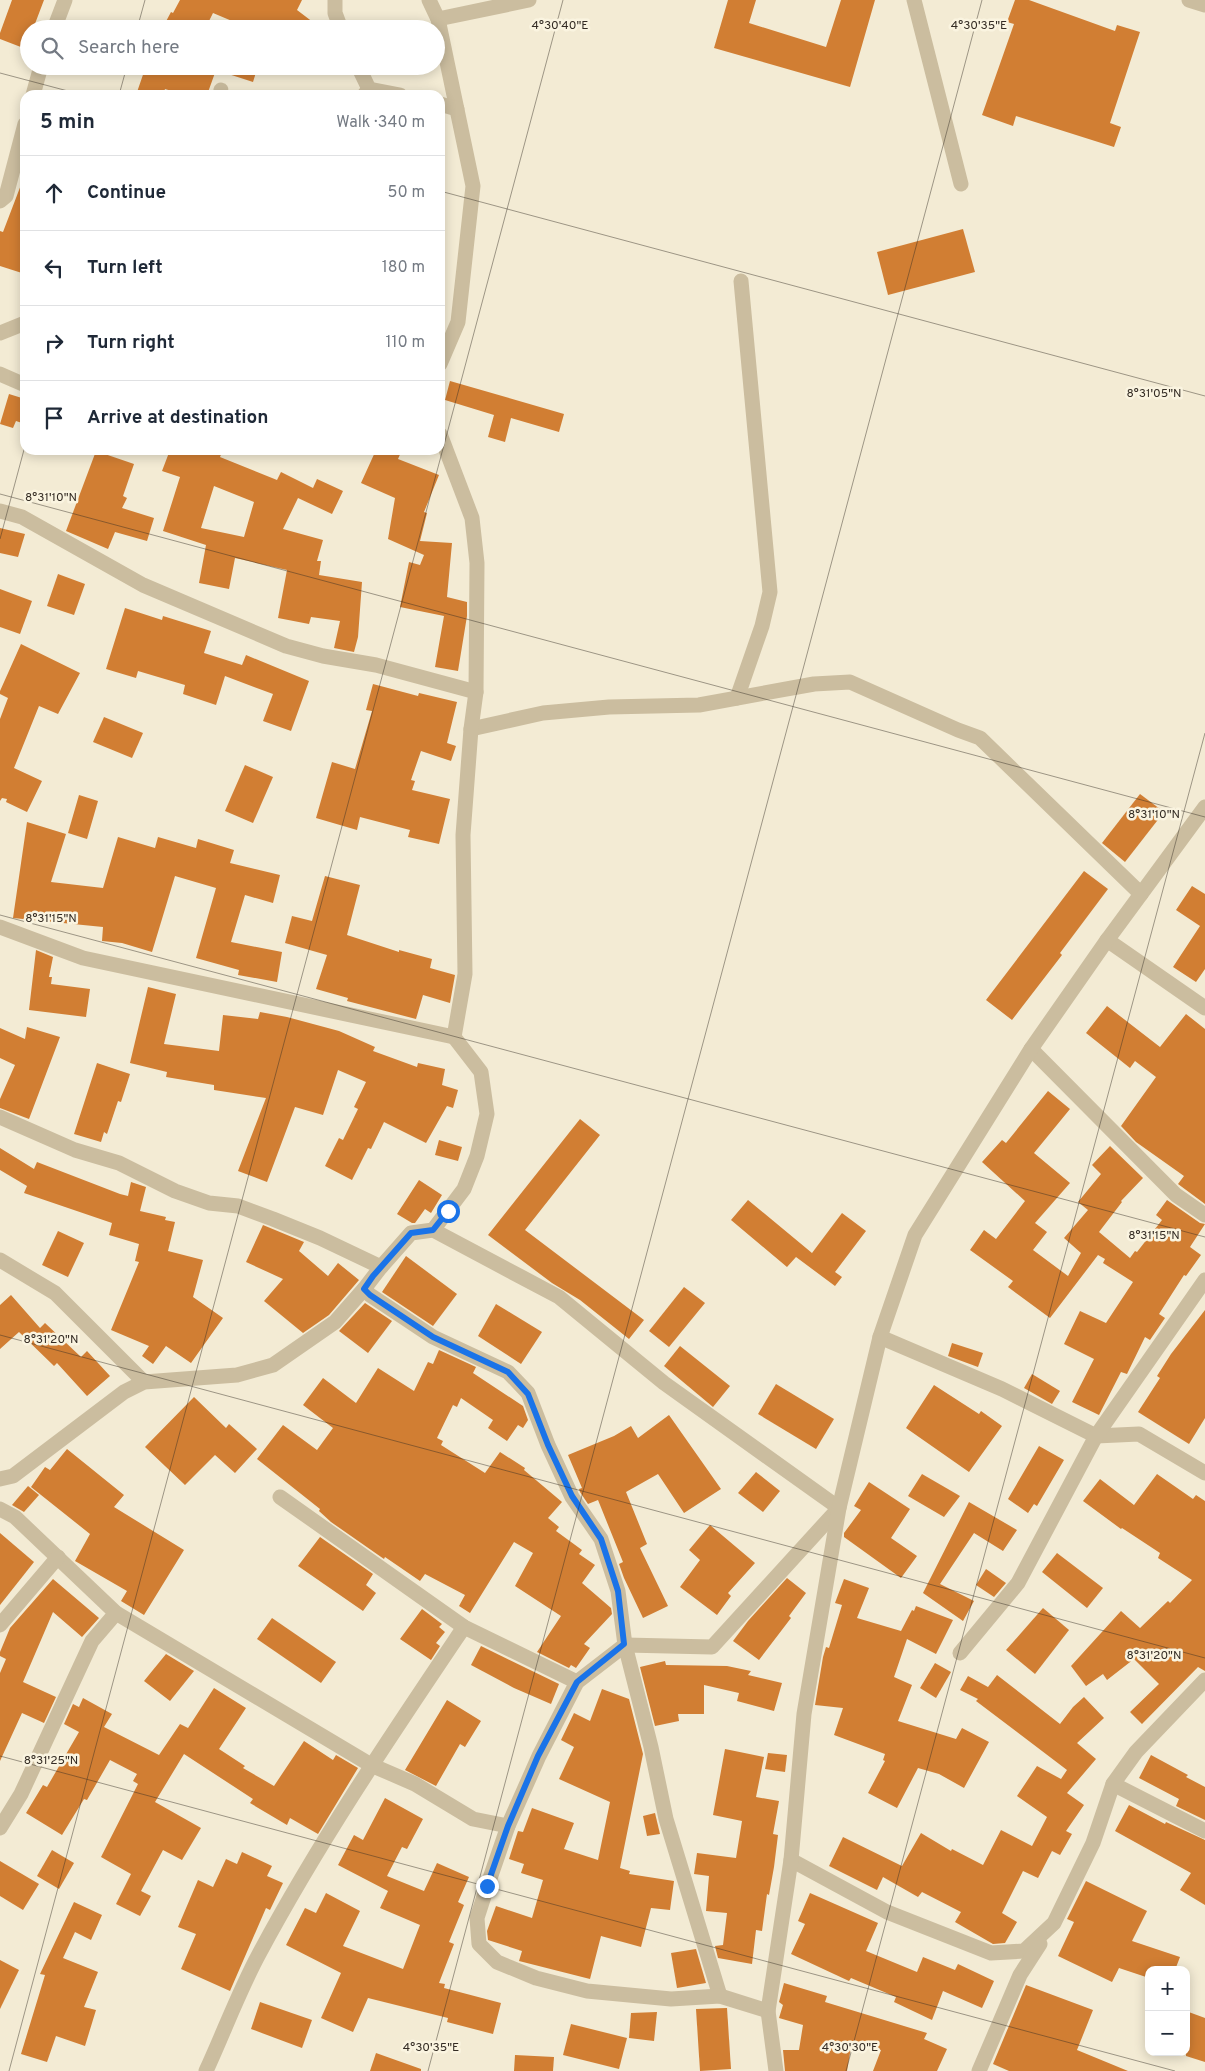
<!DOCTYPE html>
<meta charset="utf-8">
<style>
:root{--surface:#fff;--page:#f6f6f7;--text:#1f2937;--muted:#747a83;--line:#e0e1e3}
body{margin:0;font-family:Overpass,sans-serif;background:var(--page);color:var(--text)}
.controls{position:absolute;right:15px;bottom:15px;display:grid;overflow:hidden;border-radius:10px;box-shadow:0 2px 12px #0003}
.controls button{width:45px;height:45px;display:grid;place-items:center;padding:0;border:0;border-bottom:1px solid var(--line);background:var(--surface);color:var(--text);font:25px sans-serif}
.stop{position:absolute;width:15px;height:15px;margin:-11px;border:4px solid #1a73e8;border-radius:50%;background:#fff}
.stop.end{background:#1a73e8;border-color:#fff;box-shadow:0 1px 5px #0008}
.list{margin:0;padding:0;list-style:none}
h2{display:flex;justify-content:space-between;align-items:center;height:65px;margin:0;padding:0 20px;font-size:21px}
h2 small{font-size:16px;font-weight:400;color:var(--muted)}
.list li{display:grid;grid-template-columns:32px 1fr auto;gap:15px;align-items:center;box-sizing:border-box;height:75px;padding:0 20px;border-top:1px solid var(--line)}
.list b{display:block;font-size:19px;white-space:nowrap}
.list em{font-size:16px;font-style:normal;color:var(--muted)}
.icon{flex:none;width:28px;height:28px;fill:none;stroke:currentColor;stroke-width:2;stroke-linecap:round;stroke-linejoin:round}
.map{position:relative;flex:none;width:1205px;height:2071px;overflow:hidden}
.search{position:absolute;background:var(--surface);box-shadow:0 2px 12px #0003;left:20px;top:20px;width:425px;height:55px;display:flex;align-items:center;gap:12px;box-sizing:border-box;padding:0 18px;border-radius:28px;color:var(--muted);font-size:19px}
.panel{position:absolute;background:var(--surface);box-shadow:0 2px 12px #0003;left:20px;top:90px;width:425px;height:365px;border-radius:15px}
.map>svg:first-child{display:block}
.building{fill:#d17e33;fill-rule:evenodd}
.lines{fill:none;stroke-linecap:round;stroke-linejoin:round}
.street{stroke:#cbbd9f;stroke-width:15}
.route{stroke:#1a73e8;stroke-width:6}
.ticks{fill:none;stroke:#342c24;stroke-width:1;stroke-opacity:0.45}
.ticks-label{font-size:12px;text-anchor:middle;fill:#342c24;stroke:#faf4e0;stroke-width:5;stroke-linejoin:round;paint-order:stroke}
</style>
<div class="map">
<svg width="1205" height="2071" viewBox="0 0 1205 2071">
<rect width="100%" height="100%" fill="#f3ebd4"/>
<g class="building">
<polygon points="12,0 44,0 33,29 29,29 29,40 26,49 0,39 0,33"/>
<polygon points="180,0 302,0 297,10 322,29 251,29 213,13 207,25 202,22 198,29 162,29 171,12 173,13"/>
<polygon points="728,0 756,0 749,23 826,47 841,0 875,0 850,87 714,48"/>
<polygon points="1015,0 1029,0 1115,31 1117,25 1140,32 1110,123 1121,127 1114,147 1016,116 1013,126 982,115 1014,24 1007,22"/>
<polygon points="146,66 258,66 253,82 216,70 207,95 185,95 165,89 163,95 136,95"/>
<polygon points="24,177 25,178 25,274 0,266 0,231 3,232"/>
<polygon points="963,229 975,272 888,295 877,252"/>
<polygon points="450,381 564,414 559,432 511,418 505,442 488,437 494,415 445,400"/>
<polygon points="9,394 25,399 25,424 16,421 13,428 0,424"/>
<path d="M170,450H223L220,457L277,480L281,472L313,488L317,479L343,491L332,514L298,498L283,529L323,540L317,561H321L319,575L362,582L358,637L354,652L334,648L340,621L311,617L309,624L278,618L287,570L235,558L229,589L199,583L206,545L163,531L180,477L162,471ZM214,486L254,502L244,537L201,528Z"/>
<polygon points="376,450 402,450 398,459 439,475 424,512 427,513 420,541 452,543 447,597 467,602 467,616 458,671 435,667 444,616 400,607 409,562 420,565 424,555 388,539 395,498 361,483"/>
<polygon points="96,451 134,464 123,496 127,498 122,508 154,518 147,541 115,532 108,549 66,531"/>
<polygon points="0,528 25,534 18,557 0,553"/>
<polygon points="58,574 85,584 74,615 47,606"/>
<polygon points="0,589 32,601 20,634 0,627"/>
<polygon points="125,608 162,620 163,616 211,631 204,653 242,665 246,655 309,681 291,731 263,721 273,694 225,676 216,705 183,694 185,685 138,671 136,678 106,669"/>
<polygon points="21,644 80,673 58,714 39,706 14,768 42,781 27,812 6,802 7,799 2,798 0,801 0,719 8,698 0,694 0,691"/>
<polygon points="373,684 418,696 419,693 457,702 447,743 456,746 451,761 421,751 411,780 415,781 412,790 450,799 439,844 408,837 410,830 360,817 357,830 316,818 332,762 355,769 372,711 366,710"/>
<polygon points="104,717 143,733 132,758 93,742"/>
<polygon points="245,765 273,777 253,823 225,811"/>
<polygon points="1140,794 1164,812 1125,862 1102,843"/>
<polygon points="79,795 98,801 87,839 68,833"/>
<polygon points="27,822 66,834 51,882 103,888 118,837 155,848 158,837 196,848 198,839 234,850 230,863 280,875 273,903 245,895 231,942 282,952 277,982 238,975 239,970 196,958 216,888 175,876 152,952 122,943 102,941 103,927 13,918"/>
<polygon points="1084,871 1108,889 1060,953 1062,955 1012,1020 986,1000"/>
<polygon points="325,876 360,885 347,935 399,952 399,950 432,959 430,968 455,975 450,1003 423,995 416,1019 347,1001 348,998 316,989 327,955 285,943 292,916 312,921"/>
<polygon points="1192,886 1205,894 1205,969 1196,982 1173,967 1200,926 1176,910"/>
<polygon points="36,950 53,957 49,977 52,977 51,984 90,989 86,1017 29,1010"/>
<polygon points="148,987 176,994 164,1044 219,1051 223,1015 258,1019 260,1012 287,1017 339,1031 375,1047 373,1051 417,1067 418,1063 445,1069 442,1085 458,1090 453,1108 447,1106 426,1143 384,1122 371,1149 368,1148 352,1180 325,1166 339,1138 343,1140 358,1109 354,1107 366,1082 338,1070 323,1115 295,1107 267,1182 238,1171 266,1098 214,1090 214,1085 166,1077 167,1072 130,1063"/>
<polygon points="1107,1006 1160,1047 1186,1014 1205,1029 1205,1204 1178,1184 1184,1176 1136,1142 1121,1126 1156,1077 1135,1061 1130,1068 1086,1033"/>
<polygon points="27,1027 60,1037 29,1119 0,1108 0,1099 15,1065 0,1058 0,1028 25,1039"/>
<polygon points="97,1063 130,1074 121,1102 118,1101 107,1134 104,1132 101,1142 74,1134"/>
<polygon points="1048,1091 1070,1109 1034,1153 1070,1183 1035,1223 1047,1232 1033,1250 1068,1276 1081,1253 1064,1238 1088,1210 1078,1202 1101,1174 1092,1165 1110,1146 1143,1178 1121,1201 1122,1202 1099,1232 1130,1258 1135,1251 1137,1252 1162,1220 1156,1215 1167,1200 1200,1223 1205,1224 1190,1247 1201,1255 1186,1276 1184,1275 1159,1314 1165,1318 1150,1340 1145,1337 1127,1374 1121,1372 1099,1415 1072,1402 1094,1359 1064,1344 1080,1311 1106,1323 1133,1282 1103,1263 1105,1259 1098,1255 1050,1318 1008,1287 1013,1281 970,1250 984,1230 996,1239 1025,1201 982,1162 1002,1140 1006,1143"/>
<polygon points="580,1119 600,1135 525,1230 644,1320 629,1339 580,1300 552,1283 488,1235"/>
<polygon points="439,1140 462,1147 458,1161 435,1155"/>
<polygon points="0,1148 34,1169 37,1162 120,1194 128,1196 131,1182 146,1187 140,1211 166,1217 165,1220 175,1222 168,1251 203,1260 193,1297 223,1318 191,1363 166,1346 153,1364 142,1356 149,1346 111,1330 139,1262 135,1261 139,1244 109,1235 112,1223 24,1193 27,1186 0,1170"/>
<polygon points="419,1180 442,1195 431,1213 425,1209 415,1223 412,1223 397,1214"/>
<polygon points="748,1200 812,1253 842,1213 866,1231 835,1272 842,1277 835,1286 796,1257 787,1267 731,1220"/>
<polygon points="263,1225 304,1242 299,1251 328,1276 338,1263 359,1280 329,1315 303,1333 264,1301 283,1279 246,1262"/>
<polygon points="58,1231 84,1243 68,1277 42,1265"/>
<polygon points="406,1256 457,1294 433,1326 382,1292"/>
<polygon points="684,1287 705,1303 669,1347 649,1331"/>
<polygon points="11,1295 40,1328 45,1323 81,1357 87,1351 110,1376 87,1396 57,1363 54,1366 19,1332 0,1349 0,1305"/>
<polygon points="365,1303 392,1321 368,1353 339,1331"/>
<polygon points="496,1304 542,1332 521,1364 478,1336"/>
<polygon points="1205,1310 1205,1418 1189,1444 1138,1412 1160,1378 1157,1376 1171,1354"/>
<polygon points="952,1343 983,1353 978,1367 948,1356"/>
<polygon points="680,1346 730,1386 713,1407 664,1366"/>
<polygon points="439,1350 476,1367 473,1373 523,1406 528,1420 523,1428 518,1425 507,1441 488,1428 493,1420 461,1398 457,1407 453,1405 437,1438 443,1441 441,1445 485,1473 500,1452 525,1468 524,1470 562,1502 548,1518 559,1527 556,1531 582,1550 579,1554 595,1565 582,1583 611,1608 612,1614 584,1644 590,1648 576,1668 571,1665 569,1668 537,1652 561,1616 515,1586 533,1553 514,1542 470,1613 459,1606 465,1595 425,1574 420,1581 385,1557 384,1559 331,1522 319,1511 320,1509 257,1459 283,1425 317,1450 333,1428 303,1405 323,1378 356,1403 378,1368 414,1391 428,1362 433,1364"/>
<polygon points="1032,1374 1060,1391 1052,1404 1024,1388"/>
<polygon points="776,1384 834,1419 816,1449 758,1414"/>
<polygon points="934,1385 979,1414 981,1411 1002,1426 969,1472 906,1428"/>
<polygon points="194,1397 226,1428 229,1424 257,1449 235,1473 215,1455 185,1485 145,1447"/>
<polygon points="669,1415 721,1489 684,1513 658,1474 626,1492 647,1544 640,1548 668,1606 643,1618 624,1578 619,1564 623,1562 598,1500 588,1504 580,1492 579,1489 582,1488 568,1455 614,1436 631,1426 638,1438"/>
<polygon points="1039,1446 1064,1460 1037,1506 1034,1504 1028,1513 1008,1499"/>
<polygon points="67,1449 124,1495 114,1507 184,1550 144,1615 121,1601 127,1591 75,1561 90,1534 31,1487 45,1467 50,1470"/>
<polygon points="756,1472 780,1491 763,1512 738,1493"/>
<polygon points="922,1474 960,1496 944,1517 908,1496"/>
<polygon points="1157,1474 1193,1499 1196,1495 1205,1501 1205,1671 1198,1667 1142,1724 1130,1712 1159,1684 1134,1659 1107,1680 1103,1674 1086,1686 1071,1666 1121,1611 1140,1628 1168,1601 1170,1603 1192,1580 1158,1558 1160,1553 1122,1528 1121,1529 1083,1501 1100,1479 1134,1505"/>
<polygon points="869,1482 910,1509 891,1538 917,1556 901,1578 844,1537 844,1533 861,1510 854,1506"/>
<polygon points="28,1486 39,1495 24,1512 12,1505"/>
<polygon points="969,1502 1017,1530 1003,1551 974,1533 940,1584 974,1601 963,1621 923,1593"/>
<polygon points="710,1525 755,1563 728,1593 731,1596 717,1615 680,1587 700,1560 689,1550"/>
<polygon points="0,1533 34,1562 0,1605"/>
<polygon points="320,1537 373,1574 366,1585 376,1593 363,1611 298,1566"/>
<polygon points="1057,1553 1103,1588 1087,1608 1042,1572"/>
<polygon points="986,1569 1006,1583 994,1597 976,1585"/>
<polygon points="787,1578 806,1593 789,1616 791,1618 759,1660 733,1641 748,1621"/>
<polygon points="53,1579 99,1618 82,1637 53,1612 23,1682 56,1697 44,1723 22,1713 0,1761 0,1673 6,1659 0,1656 0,1652 10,1628"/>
<polygon points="844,1579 869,1588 857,1618 901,1631 912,1610 914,1611 916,1606 953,1620 936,1654 907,1639 894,1677 912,1685 898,1721 956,1739 962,1728 989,1742 964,1788 939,1774 918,1768 897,1808 868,1793 885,1761 883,1760 885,1754 834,1735 843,1708 815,1705 823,1657 826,1647 829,1648 842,1605 835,1603"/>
<polygon points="1043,1608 1069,1630 1035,1674 1006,1650"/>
<polygon points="422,1609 442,1624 439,1627 445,1632 436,1643 440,1646 431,1660 400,1639"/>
<polygon points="272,1618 336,1662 321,1683 257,1639"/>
<polygon points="481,1646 559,1684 551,1704 514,1688 471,1665"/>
<polygon points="166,1654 194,1671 170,1701 144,1681"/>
<polygon points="665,1661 666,1665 727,1666 751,1671 748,1675 782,1683 774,1711 737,1701 739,1693 704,1685 704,1714 678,1714 679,1721 655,1726 640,1667"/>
<polygon points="935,1663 951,1672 936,1698 920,1688"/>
<polygon points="997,1675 1060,1724 1073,1707 1084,1697 1104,1718 1077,1743 1096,1759 1067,1793 1084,1805 1066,1831 1072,1834 1060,1855 1052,1851 1038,1878 1023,1871 1002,1913 1017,1922 1005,1943 993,1944 955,1922 961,1912 922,1892 918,1897 883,1877 877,1890 829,1866 843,1837 902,1866 921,1833 951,1851 952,1849 983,1865 1001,1830 1032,1846 1047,1817 1017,1796 1037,1766 1061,1779 1067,1770 976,1701 978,1699 960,1690 968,1676 988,1687"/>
<polygon points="214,1688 246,1708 219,1749 245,1766 243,1768 274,1786 304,1741 333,1760 336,1755 358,1768 318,1834 290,1818 287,1825 250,1803 253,1799 184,1754 155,1802 201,1828 182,1860 163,1850 141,1891 151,1896 140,1916 116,1904 131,1874 101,1857 138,1784 133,1781 137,1774 110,1760 87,1800 84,1799 62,1835 26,1813 43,1785 47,1787 79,1732 64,1724 73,1704 79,1707 83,1698 112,1714 104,1727 159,1755 180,1724 188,1728"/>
<polygon points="602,1689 629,1699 643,1754 620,1868 630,1871 629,1874 674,1881 670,1910 651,1908 641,1947 601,1936 590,1979 519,1961 522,1951 488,1940 487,1931 496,1906 532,1918 543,1880 521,1873 524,1864 509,1859 518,1831 523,1832 532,1808 574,1823 564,1849 598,1860 610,1802 559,1779 574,1747 561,1740 574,1713 590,1721"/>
<polygon points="447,1700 481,1721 465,1747 460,1744 436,1786 405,1770"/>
<polygon points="725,1749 764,1757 756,1797 779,1801 773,1834 778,1835 774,1867 769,1895 767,1894 762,1931 756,1930 752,1964 718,1958 715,1946 723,1945 727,1913 706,1911 709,1876 694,1874 697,1853 736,1858 742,1821 713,1815"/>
<polygon points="768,1753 787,1755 785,1772 765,1769"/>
<polygon points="1151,1755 1188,1775 1186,1777 1205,1787 1205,1820 1176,1806 1179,1799 1139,1778"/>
<polygon points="385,1798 423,1819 407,1849 402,1847 387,1876 424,1891 437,1863 469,1877 458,1902 464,1905 449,1942 454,1944 439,1983 445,1984 444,1988 501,2003 493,2034 447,2022 448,2018 368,1998 353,2032 321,2018 341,1973 286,1945 305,1908 316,1913 326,1893 360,1911 343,1946 403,1969 420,1925 380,1908 388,1891 338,1865 354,1835 363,1840"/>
<polygon points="1129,1805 1165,1824 1166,1822 1205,1840 1205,1905 1180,1890 1191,1873 1115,1831"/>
<polygon points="655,1813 660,1834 647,1836 643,1816"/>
<polygon points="52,1850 74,1863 59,1889 37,1876"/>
<polygon points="242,1852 272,1866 267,1876 283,1883 270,1910 266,1908 230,1991 181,1969 196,1934 178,1927 198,1880 213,1887 226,1859 237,1864"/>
<polygon points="0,1861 39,1884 23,1910 0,1896"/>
<polygon points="1086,1881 1147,1911 1132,1941 1180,1957 1175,1970 1149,1970 1149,1978 1119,1968 1112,1982 1058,1956 1074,1922 1067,1919"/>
<polygon points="810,1893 878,1923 866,1951 917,1972 923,1957 955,1970 958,1964 994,1981 982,2008 943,1991 932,2020 894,2002 896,1997 851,1978 849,1981 791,1954 805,1924 798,1921"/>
<polygon points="74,1902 102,1915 91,1940 75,1932 63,1958 98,1972 84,2007 96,2010 85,2046 56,2036 47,2062 21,2054 45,1975 40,1974"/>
<polygon points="696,1949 706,1983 677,1988 671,1953"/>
<polygon points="0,1960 19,1970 0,2009"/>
<polygon points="784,1983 827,1996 825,2002 927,2033 924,2039 947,2049 937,2071 873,2071 881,2050 852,2041 847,2071 785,2071 783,2050 799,2050 803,2025 779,2018 783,2005 779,2002"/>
<polygon points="1026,1985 1093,2010 1077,2050 1128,2071 1009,2071 993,2064"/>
<polygon points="260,2002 312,2020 302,2048 251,2029"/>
<polygon points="727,2008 731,2069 700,2071 696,2009"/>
<polygon points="1186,2011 1205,2018 1205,2062 1186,2056"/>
<polygon points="657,2012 654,2041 629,2038 631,2013"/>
<polygon points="571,2024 627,2038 619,2069 563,2055"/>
<polygon points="376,2053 421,2069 421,2071 370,2071"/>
<polygon points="515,2055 554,2057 553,2071 514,2071"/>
</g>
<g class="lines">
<g class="street">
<polyline points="335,0 335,13 341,29"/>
<polyline points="429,0 438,19 473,186 458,322 440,364"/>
<polyline points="914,0 961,184"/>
<polyline points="1189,0 1205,5"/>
<polyline points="438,19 529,0"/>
<polyline points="54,29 65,0"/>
<polyline points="358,66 369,89"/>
<polyline points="33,95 41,66"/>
<polyline points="220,95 221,90"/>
<polyline points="364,95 369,89 400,95"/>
<polyline points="440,104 457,109"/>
<polyline points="0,201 6,196 25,124"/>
<polyline points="0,333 25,323"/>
<polyline points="0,374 25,385"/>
<polyline points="0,511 22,517 143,585 286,646 323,656 376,665 476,692"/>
<polyline points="737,698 762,626 770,592 741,281"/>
<polyline points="471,729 543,713 609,707 699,705 814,684 850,682 958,730 980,738 1141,894"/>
<polyline points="0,927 83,958 454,1037"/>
<polyline points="1107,940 1205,1008"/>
<polyline points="1031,1049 1176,1195 1205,1215"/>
<polyline points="0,1117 75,1150 119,1163 175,1191 209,1203 238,1206 273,1219 320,1238 381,1267 364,1289 370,1295 433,1337 508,1372 528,1393 548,1445 572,1497 601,1539 618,1591 625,1645 651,1747 666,1819 720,1996"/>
<polyline points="433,1230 559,1297 664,1383 839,1508 712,1647 625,1645 577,1682 539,1756 508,1826 487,1887 477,1918 479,1944 497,1962 536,1978 587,1991 671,1999 720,1996 768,2011"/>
<polyline points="0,1260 55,1293 144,1382"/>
<polyline points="381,1267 411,1233 433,1230 464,1189 477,1156 487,1114 481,1072 454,1037 465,974 463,835 471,729 476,692 477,563 472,518 440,434"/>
<polyline points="880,1337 1002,1389 1096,1436 1139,1434 1205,1473"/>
<polyline points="0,1479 13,1476 124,1392 144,1382 237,1375 273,1365 335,1322 364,1289"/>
<polyline points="280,1497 464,1627 577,1682"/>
<polyline points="0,1509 15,1517 116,1613 371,1765 415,1784 473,1819 508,1826"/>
<polyline points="0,1625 58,1557"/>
<polyline points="960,1653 1018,1583 1096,1436 1205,1280"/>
<polyline points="1113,1784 1205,1831"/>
<polyline points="0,1828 21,1794 92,1641 116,1613"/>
<polyline points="791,1860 887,1912 991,1953 1024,1951 1054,1923 1093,1843 1113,1784 1136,1752 1205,1680"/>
<path d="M206,2071C224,2032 239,1991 259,1954C320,1840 392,1734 464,1627"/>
<polyline points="776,2071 768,2011 791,1860 804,1714 839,1508 880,1337 915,1235 1031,1049 1105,943 1205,807"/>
<polyline points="979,2071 1020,1975 1040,1944"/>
</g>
</g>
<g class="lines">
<polyline class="route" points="448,1211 433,1230 411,1233 373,1276 364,1289 370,1295 433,1337 508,1372 528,1394 548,1445 572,1496 601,1539 618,1591 624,1644 577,1682 538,1756 508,1826 487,1886"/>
</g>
<path class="ticks" d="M137,29L145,0M0,73L83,95M119,95L127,66M440,191L1205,396M0,494L1205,817M0,539L25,446M0,915L1205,1237M0,1335L1205,1658M0,1756L1175,2071M9,2071L563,0M428,2071L982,0M846,2071L1205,733"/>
<g class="ticks-label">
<text x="560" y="29">4°30'40"E</text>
<text x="979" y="29">4°30'35"E</text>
<text x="1154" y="397">8°31'05"N</text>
<text x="51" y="501">8°31'10"N</text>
<text x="1154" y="818">8°31'10"N</text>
<text x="51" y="922">8°31'15"N</text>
<text x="1154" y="1239">8°31'15"N</text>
<text x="51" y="1343">8°31'20"N</text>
<text x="1154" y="1659">8°31'20"N</text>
<text x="51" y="1764">8°31'25"N</text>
<text x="431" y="2051">4°30'35"E</text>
<text x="850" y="2051">4°30'30"E</text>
</g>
</svg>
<div class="controls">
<button>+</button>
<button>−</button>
</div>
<div class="stop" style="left:448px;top:1211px"></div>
<div class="stop end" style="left:487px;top:1886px"></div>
<div class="search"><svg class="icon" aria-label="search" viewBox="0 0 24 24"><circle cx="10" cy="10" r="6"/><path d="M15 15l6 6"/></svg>Search here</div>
<section class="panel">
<h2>5 min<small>Walk · 340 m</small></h2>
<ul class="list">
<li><svg class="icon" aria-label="ahead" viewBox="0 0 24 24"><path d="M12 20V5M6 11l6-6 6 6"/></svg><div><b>Continue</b></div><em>50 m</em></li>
<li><svg class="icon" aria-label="left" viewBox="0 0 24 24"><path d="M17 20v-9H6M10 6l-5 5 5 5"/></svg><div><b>Turn left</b></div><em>180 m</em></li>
<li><svg class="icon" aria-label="right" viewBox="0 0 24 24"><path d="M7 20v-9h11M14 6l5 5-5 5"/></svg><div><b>Turn right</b></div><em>110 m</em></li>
<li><svg class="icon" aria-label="arrive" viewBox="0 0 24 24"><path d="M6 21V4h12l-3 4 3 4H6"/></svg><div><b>Arrive at destination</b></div></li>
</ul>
</section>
</div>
